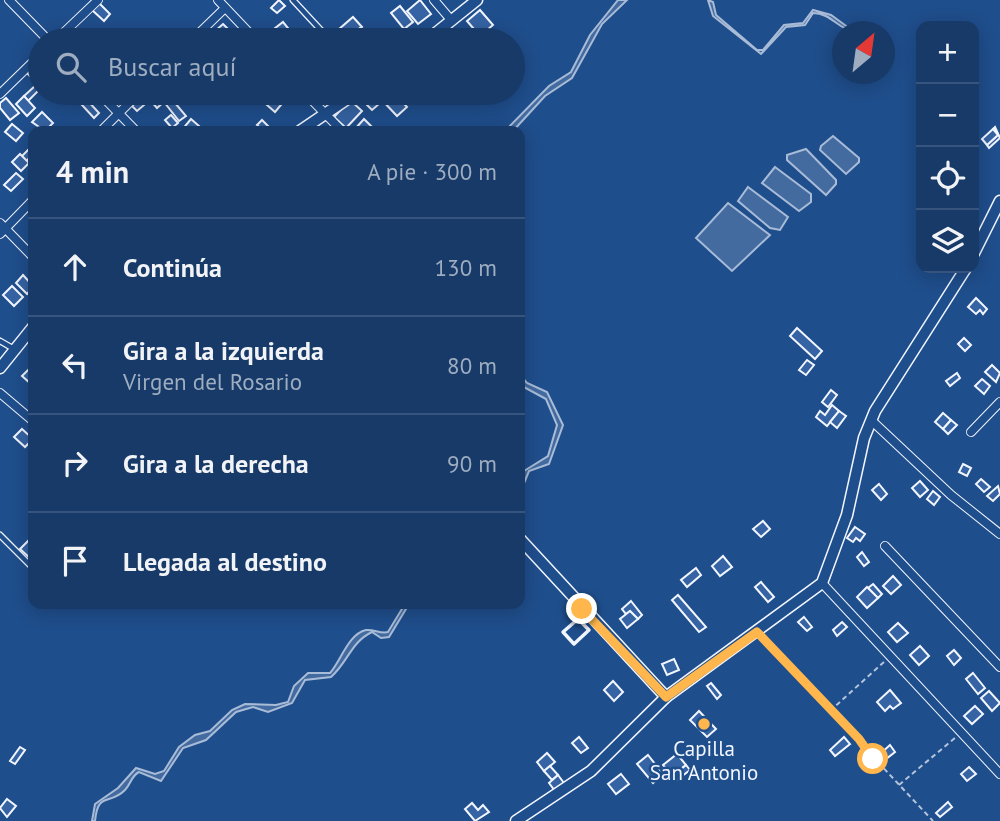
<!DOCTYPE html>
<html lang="es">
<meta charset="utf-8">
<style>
:root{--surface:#173a69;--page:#20416f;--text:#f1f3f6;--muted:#9eadc0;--line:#36547d}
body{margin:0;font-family:"PT Sans",sans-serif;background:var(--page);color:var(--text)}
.controls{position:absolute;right:21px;top:21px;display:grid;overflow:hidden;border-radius:14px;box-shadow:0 4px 18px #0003}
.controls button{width:63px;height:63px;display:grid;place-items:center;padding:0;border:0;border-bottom:2px solid var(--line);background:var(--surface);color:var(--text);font:35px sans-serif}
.compass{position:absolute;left:832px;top:21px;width:63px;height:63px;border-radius:50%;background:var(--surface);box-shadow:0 4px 18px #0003;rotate:29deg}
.stop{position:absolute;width:21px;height:21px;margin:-16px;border:5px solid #ffb74d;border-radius:50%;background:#fff}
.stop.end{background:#ffb74d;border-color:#fff;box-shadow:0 2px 7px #0008}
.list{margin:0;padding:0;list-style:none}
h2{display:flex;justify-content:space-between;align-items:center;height:91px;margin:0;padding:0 28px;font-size:30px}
h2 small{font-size:23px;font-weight:400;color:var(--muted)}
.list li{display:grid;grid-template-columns:46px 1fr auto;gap:21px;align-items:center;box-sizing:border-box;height:98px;padding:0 28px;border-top:2px solid var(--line)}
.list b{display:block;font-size:26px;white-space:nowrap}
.list p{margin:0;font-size:23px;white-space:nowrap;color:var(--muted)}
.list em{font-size:23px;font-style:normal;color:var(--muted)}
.icon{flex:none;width:38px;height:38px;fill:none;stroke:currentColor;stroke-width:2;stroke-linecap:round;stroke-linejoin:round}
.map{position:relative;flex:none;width:1000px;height:821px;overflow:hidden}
.search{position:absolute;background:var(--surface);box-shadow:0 4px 18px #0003;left:28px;top:28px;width:497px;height:77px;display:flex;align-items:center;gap:18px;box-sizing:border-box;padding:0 24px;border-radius:38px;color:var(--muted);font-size:26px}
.panel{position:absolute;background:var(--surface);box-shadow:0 4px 18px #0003;left:28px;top:126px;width:497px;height:483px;border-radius:14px}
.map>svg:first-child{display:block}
.water{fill:#446ba0;stroke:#a8bbd7;stroke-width:2}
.building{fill:#3563a3;stroke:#f2f6ff;stroke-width:2}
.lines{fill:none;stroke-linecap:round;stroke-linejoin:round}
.lane-casing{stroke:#f2f6ff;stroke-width:7}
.street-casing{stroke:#f2f6ff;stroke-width:10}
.secondary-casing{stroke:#f2f6ff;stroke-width:13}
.path{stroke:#b3c4dc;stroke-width:2;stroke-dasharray:5 3.5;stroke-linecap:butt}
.lane{stroke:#1f4e8c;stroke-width:4.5}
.street{stroke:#1f4e8c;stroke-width:8}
.secondary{stroke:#1f4e8c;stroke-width:10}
.wall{stroke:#f2f6ff;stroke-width:3.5}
.route{stroke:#ffb74d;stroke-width:9}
.poi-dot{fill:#ffb74d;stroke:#1f4e8c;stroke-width:2.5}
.labels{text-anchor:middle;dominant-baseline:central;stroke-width:5;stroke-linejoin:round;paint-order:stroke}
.poi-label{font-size:21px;fill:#f2f6ff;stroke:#1f4e8c}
</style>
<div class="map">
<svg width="1000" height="821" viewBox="0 0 1000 821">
<rect width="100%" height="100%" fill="#1f4e8c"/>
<g class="water">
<polygon points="618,0 627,0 602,24 572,78 545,96 513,131 505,131 549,86 571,72 590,35"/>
<path d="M708,0L713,2L716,15L757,50H763L784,25L803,23L813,10L831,15L853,31C838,29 831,13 813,13L805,25L786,27L761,54L713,16Z"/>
<polygon points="833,136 859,158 859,162 846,174 820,150 821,146"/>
<polygon points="806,149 836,180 836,184 826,195 787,160 787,155"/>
<polygon points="775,167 811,194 811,202 799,211 762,183"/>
<polygon points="748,187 788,217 780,230 770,228 738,201"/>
<polygon points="728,203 770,235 732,271 696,238"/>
<polygon points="520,375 527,383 547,392 563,425 549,464 529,471 520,493 524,471 548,456 557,425 546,399 522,386"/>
<path d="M405,604H409L389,637L381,638L372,632C351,642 348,662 331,677L305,680L292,703L268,712L253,707L236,712L206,740L183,748L161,781L139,772C131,776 131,784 125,790C109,806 98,791 95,821H92L95,804L118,788L136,768L155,774L164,771L179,747L195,735L210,731L232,710L245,704L276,705L288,702L294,686L308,673H330C341,661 348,634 366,630C374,629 380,634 388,632Z"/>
</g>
<g class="building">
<polygon points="279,0 285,6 277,13 271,8"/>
<polygon points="420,0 431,14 418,24 407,11"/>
<polygon points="99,3 110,14 104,21 92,10"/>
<polygon points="400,6 413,22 404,29 391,13"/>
<polygon points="480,10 493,25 480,36 467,21"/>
<polygon points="353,17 362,27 346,40 338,30"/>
<polygon points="283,22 292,33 283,40 274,29"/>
<polygon points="223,24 232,33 224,40 215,31"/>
<polygon points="360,28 366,35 360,40 345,40"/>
<polygon points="36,65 40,70 38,84 27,73"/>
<polygon points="35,86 39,90 28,101 24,96"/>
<polygon points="157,93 165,101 157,108 150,100"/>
<polygon points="263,93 279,93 286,99 275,112 259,98"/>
<polygon points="279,93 294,93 297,96 290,103"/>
<polygon points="364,93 369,93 379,104 372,110 359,97"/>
<polygon points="388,93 394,93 407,107 397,116 381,99"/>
<polygon points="145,94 150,100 137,111 132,106"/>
<polygon points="24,96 35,108 27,116 16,104"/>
<polygon points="170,97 186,116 179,121 164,102"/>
<polygon points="6,98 19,113 10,120 0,108 0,103"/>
<polygon points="87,100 99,113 94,118 82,105"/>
<polygon points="350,100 362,111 346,128 334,117"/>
<polygon points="42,112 53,123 45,131 32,122"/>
<polygon points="171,115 178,123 172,128 165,120"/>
<polygon points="191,119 199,126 194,131 181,131"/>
<polygon points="364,119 373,128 369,131 357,131 355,129"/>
<polygon points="262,120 273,131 264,131 257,125"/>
<polygon points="12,124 23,133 16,141 5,132"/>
<polygon points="995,127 1000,138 989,148 987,145 998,135 993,129"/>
<polygon points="993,129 998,135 987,145 982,139"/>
<polygon points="33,145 33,155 26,161 22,156"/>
<polygon points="20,154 29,163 21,171 12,162"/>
<polygon points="16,173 23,179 11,191 4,185"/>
<polygon points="23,275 33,286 27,294 16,283"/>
<polygon points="12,286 23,297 14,306 3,295"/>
<polygon points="976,298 987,309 983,314 980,310 976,314 968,307"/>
<polygon points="797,328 822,351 815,359 790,336"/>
<polygon points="964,338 971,345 965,351 958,344"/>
<polygon points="807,360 814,365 806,375 799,370"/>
<polygon points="992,365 1000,373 996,382 985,372"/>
<polygon points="28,370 33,374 31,384 22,376"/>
<polygon points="957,373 960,378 950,386 946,381"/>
<polygon points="982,379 990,386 984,394 975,386"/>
<polygon points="831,390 837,395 828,407 822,402"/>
<polygon points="832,405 839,411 827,426 816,417 820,411 825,415"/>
<polygon points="839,411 846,416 837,428 830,422"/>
<polygon points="943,413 951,420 943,429 935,422"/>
<polygon points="951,420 957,425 948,434 943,429"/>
<polygon points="22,429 33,439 25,447 14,437"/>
<polygon points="963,464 971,468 967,476 959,472"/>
<polygon points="981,479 990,487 984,492 976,484"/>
<polygon points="920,481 928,490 920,497 912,488"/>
<polygon points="879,484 887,494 881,500 872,490"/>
<polygon points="998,486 1000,494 993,501 987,496"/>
<polygon points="933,491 940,497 934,505 927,499"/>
<polygon points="763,521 770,529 761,537 753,529"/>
<polygon points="855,527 865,534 860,541 856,538 853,542 847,538"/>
<polygon points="30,539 33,542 31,559 20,549"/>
<polygon points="862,552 869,562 864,566 857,557"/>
<polygon points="723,556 732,567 720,576 712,566"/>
<polygon points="696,568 701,575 687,587 681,580"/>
<polygon points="893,576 901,585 891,594 883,586"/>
<polygon points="761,582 774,597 768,602 755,587"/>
<polygon points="873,584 882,594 878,598 868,588"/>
<polygon points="867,587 878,598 867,608 857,597"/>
<polygon points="678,595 706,627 699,632 672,600"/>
<polygon points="631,601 642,615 638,619 630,611 626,614 622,609"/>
<polygon points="630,611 638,619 627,628 620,619"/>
<polygon points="804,617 812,627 807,631 798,622"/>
<polygon points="842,622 847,627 837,636 833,630"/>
<polygon points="898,623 908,633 897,642 888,632"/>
<polygon points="920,646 929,656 919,665 910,655"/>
<polygon points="954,650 961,658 954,665 947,656"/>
<polygon points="674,659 679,670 667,675 662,664"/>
<polygon points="973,673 985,688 978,694 966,679"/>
<polygon points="613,681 623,692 614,701 604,690"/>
<polygon points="711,683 721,695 717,699 707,686"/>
<polygon points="890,690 901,703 893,709 890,706 885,711 877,702"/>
<polygon points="989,691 1000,703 992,711 981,698"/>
<polygon points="975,706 983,714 972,724 964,716"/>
<polygon points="699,711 716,729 707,737 690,720"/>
<polygon points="579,737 588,748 581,753 572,743"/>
<polygon points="844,737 850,744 835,756 830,750"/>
<polygon points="890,745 895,752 886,759 881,753"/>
<polygon points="20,747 25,750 15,764 10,761"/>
<polygon points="547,753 555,762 544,771 537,762"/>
<polygon points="677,754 686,765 672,776 663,765"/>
<polygon points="648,755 663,774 653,783 637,764"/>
<polygon points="686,765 690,770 677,780 673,776"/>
<polygon points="550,766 558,775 552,780 544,771"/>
<polygon points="969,767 976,774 967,781 961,774"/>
<polygon points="621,774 629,784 616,794 608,784"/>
<polygon points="558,775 564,783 555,791 549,783"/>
<polygon points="7,799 16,806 7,817 0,808"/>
<polygon points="948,802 952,807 940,817 936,813"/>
<polygon points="472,803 478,810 483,805 489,812 475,821 465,809"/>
</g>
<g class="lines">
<defs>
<g id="lane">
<polyline points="293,0 330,40"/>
<polyline points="0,341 14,349"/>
<polyline points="0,535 33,568"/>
</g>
<g id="street">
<polyline points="9,0 48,40"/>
<polyline points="218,0 256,40"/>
<polyline points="434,0 452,21"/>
<polyline points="56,40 98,0"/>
<polyline points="192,40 225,8"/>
<polyline points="99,93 136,131"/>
<polyline points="305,93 342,131"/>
<polyline points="0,94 40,55"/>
<polyline points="101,131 139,93"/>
<polyline points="0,223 33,257"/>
<polyline points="0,234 33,200"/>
<polyline points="0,393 33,421"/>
<polyline points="871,420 951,495 1000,534"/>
<polyline points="971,432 1000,402"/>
<polyline points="885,546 1000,667"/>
<polyline points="822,583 1000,774"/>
</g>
<g id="secondary">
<polyline points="427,40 477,0"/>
<polyline points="300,131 356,93"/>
<polyline points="974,253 1000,201"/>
<polyline points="0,368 33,327"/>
<polyline points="520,539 666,697"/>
<polyline points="516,821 591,771 666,697 822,583 847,515 864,438 875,411 966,268"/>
</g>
</defs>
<use href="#lane" class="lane-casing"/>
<use href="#street" class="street-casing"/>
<use href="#secondary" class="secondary-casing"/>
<g class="path">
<polyline points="762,638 933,821"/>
<polyline points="830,711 885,661"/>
<polyline points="899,785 956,737"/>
</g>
<use href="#lane" class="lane"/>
<use href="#street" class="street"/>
<use href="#secondary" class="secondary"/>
<polygon class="wall" points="578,619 589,630 574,644 563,632"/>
</g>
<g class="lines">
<polyline class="route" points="582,609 666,697 757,632 859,739 873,759"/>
</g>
<circle class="poi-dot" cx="704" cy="724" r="7"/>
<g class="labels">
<g class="poi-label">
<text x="704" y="748">Capilla<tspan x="704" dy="24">San Antonio</tspan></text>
</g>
</g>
</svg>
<div class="controls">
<button>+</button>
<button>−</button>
<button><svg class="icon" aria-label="locate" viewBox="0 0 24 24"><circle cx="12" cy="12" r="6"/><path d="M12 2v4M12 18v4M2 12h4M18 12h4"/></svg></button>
<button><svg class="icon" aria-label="layers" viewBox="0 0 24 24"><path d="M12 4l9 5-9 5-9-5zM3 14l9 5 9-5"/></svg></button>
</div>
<svg class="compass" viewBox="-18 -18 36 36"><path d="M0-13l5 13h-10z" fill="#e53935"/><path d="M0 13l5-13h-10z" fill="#9eadc0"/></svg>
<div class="stop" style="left:873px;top:759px"></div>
<div class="stop end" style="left:582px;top:609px"></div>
<div class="search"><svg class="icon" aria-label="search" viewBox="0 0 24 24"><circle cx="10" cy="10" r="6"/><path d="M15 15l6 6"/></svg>Buscar aquí</div>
<section class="panel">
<h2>4 min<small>A pie · 300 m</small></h2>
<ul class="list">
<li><svg class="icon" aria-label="ahead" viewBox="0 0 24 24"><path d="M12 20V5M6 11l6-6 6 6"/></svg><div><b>Continúa</b></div><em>130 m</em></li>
<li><svg class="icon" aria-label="left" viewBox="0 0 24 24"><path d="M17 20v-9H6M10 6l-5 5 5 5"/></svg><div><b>Gira a la izquierda</b><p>Virgen del Rosario</p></div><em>80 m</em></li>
<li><svg class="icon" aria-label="right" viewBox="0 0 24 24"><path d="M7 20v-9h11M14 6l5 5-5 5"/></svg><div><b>Gira a la derecha</b></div><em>90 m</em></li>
<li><svg class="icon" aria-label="arrive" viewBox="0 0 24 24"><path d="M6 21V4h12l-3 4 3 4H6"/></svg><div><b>Llegada al destino</b></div></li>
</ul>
</section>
</div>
